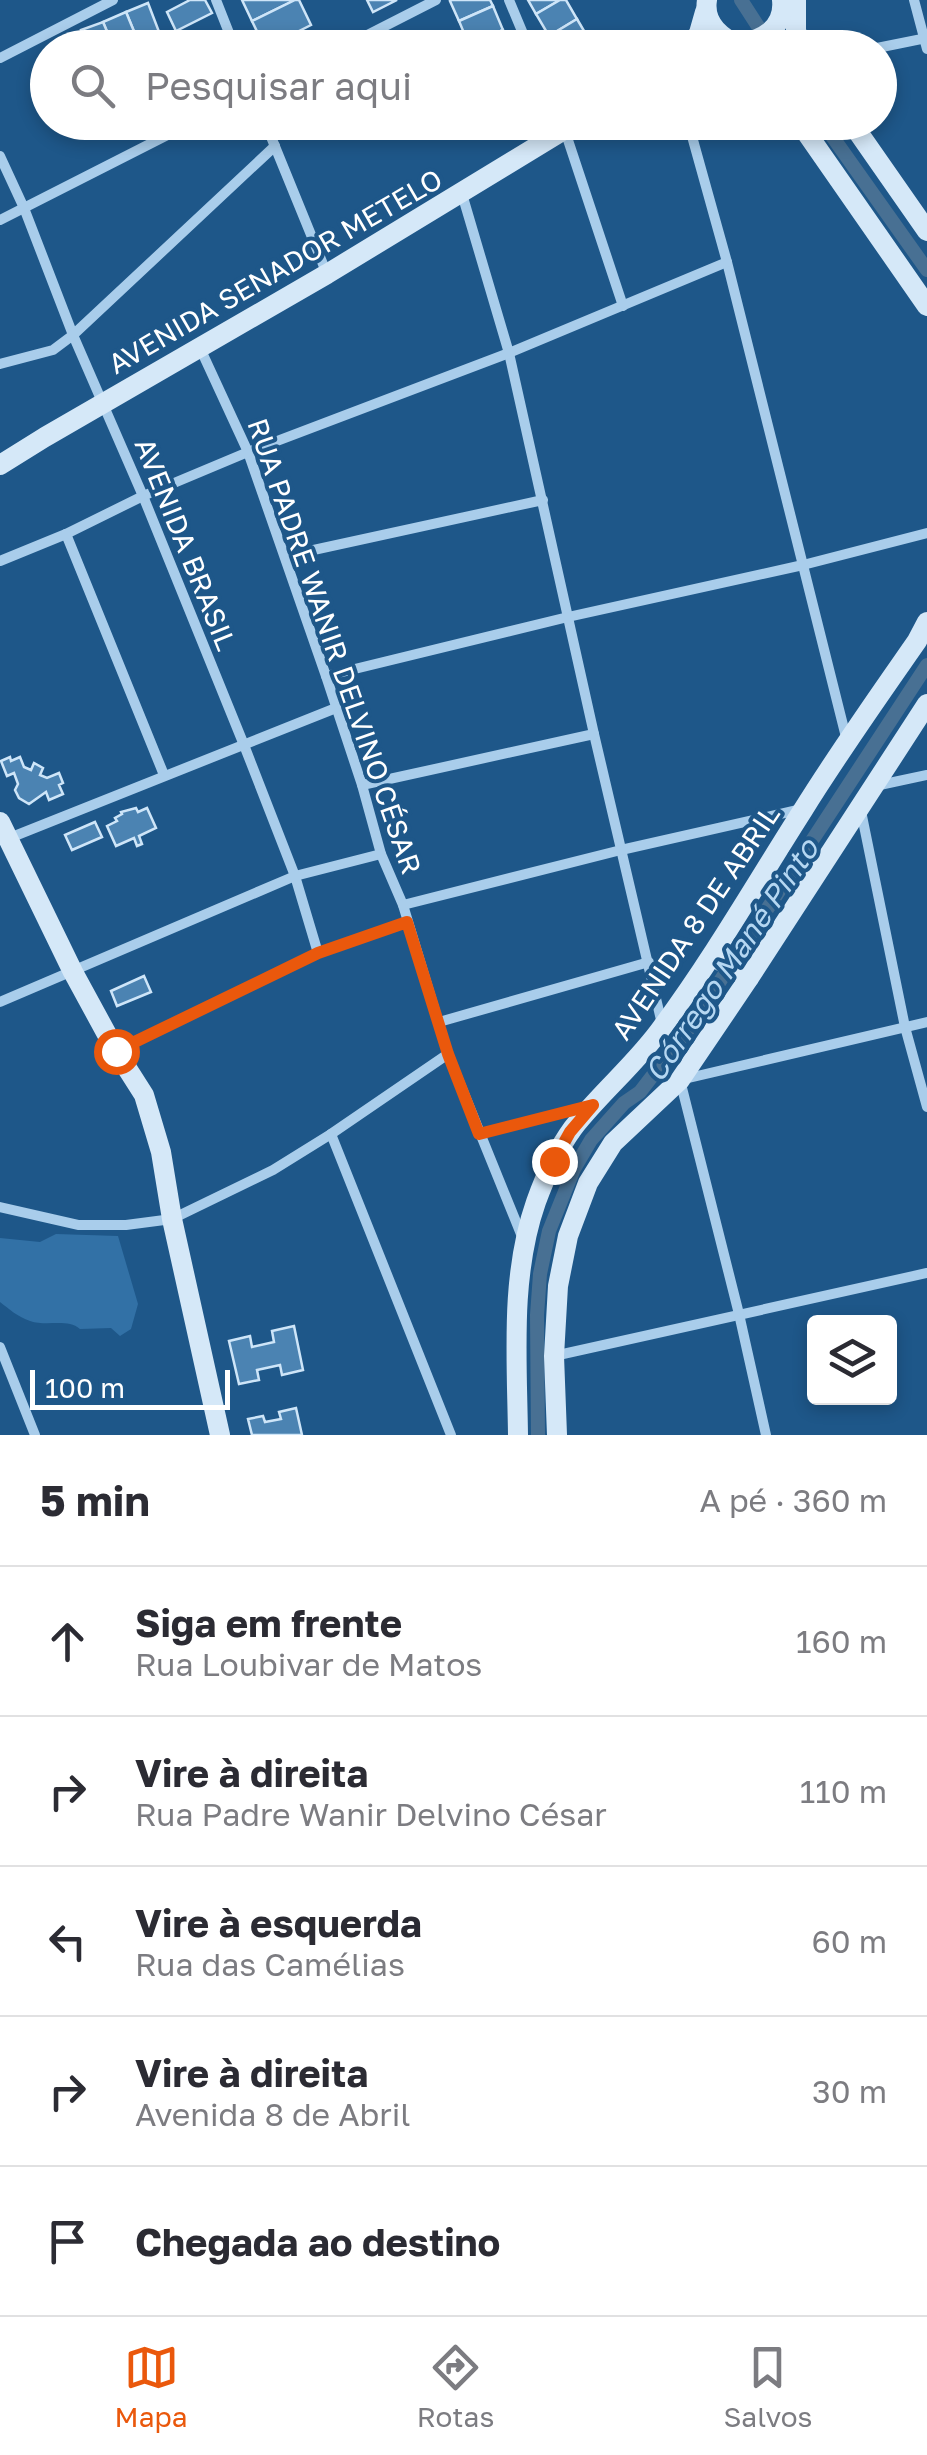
<!DOCTYPE html>
<html lang="pt">
<meta charset="utf-8">
<style>
:root{--surface:#fff;--page:#f2f2f3;--text:#2b2b33;--muted:#7c7c81;--line:#e1e1e2;--accent:#ea580c}
body{margin:0;font-family:"Golos Text",sans-serif;background:var(--page);color:var(--text)}
.controls{position:absolute;right:30px;bottom:30px;display:grid;overflow:hidden;border-radius:10px;box-shadow:0 5px 15px #0003}
.controls button{width:90px;height:90px;display:grid;place-items:center;padding:0;border:0;border-bottom:2px solid var(--line);background:var(--surface);color:var(--text);font:50px sans-serif}
.scale{position:absolute;left:30px;bottom:25px;width:200px;box-sizing:border-box;padding-left:10px;border:5px solid #fff;border-top:0;font-size:28px;line-height:35px;white-space:nowrap;color:#fff;-webkit-text-stroke:8px #1e5789;paint-order:stroke}
.stop{position:absolute;width:30px;height:30px;margin:-22px;border:8px solid #ea580c;border-radius:50%;background:#fff}
.stop.end{background:#ea580c;border-color:#fff;box-shadow:0 2px 10px #0008}
.list{margin:0;padding:0;list-style:none}
h2{display:flex;justify-content:space-between;align-items:center;height:130px;margin:0;padding:0 40px;font-size:42px}
h2 small{font-size:32px;font-weight:400;color:var(--muted)}
.list li{display:grid;grid-template-columns:65px 1fr auto;gap:30px;align-items:center;box-sizing:border-box;height:150px;padding:0 40px;border-top:2px solid var(--line)}
.list b{display:block;font-size:38px;white-space:nowrap}
.list p{margin:0;font-size:32px;white-space:nowrap;color:var(--muted)}
.list em{font-size:32px;font-style:normal;color:var(--muted)}
.icon{flex:none;width:55px;height:55px;fill:none;stroke:currentColor;stroke-width:2;stroke-linecap:round;stroke-linejoin:round}
.map{position:relative;flex:none;width:927px;height:1435px;overflow:hidden}
.search{position:absolute;background:var(--surface);box-shadow:0 5px 15px #0003;left:30px;right:30px;top:30px;height:110px;display:flex;align-items:center;gap:25px;box-sizing:border-box;padding:0 35px;border-radius:55px;color:var(--muted);font-size:38px}
.sheet{height:880px;background:var(--surface)}
nav{display:flex;justify-content:space-around;align-items:center;box-sizing:border-box;height:140px;border-top:2px solid var(--line);background:var(--surface);font-size:28px;color:var(--muted)}
nav a{display:grid;justify-items:center;gap:5px}
nav .on{color:var(--accent)}
.map>svg:first-child{display:block}
.green{fill:#3271a6}
.lines{fill:none;stroke-linecap:round;stroke-linejoin:round}
.canal{stroke:#487093;stroke-width:14}
.building{fill:#4b83b2;stroke:#cee5f8;stroke-width:2.5}
.street{stroke:#a9cdeb;stroke-width:10}
.secondary{stroke:#d5e8f8;stroke-width:20}
.route{stroke:#ea580c;stroke-width:12}
.labels{text-anchor:middle;dominant-baseline:central;stroke-width:8;stroke-linejoin:round;paint-order:stroke}
.street-label{font-size:28px;fill:#fff;stroke:#1e5789}
.water-label{font-size:30px;font-style:italic;fill:#b5d7f2;stroke:#1e5789}
</style>
<div class="map">
<svg width="927" height="1435" viewBox="0 0 927 1435">
<rect width="100%" height="100%" fill="#1e5789"/>
<path class="green" d="M56,1234L118,1236L138,1304L131,1329L120,1336L111,1328L80,1329C67,1318 47,1327 30,1321C18,1317 9,1309 0,1302V1238L40,1242Z"/>
<g class="lines">
<g class="canal">
<polyline points="741,0 772,48"/>
<polyline points="822,122 927,270"/>
<polyline points="538,1435 537,1315 540,1274 549,1231 574,1169 591,1140 624,1103 640,1092 690,1027 927,665"/>
</g>
</g>
<g class="building">
<polygon points="190,0 205,0 212,13 176,31 167,12"/>
<polygon points="242,0 295,0 252,21"/>
<polygon points="295,0 299,0 311,25 265,48 252,21"/>
<polygon points="367,0 397,0 373,12"/>
<polygon points="452,0 490,0 493,6 459,21 450,1"/>
<polygon points="528,0 560,0 536,14"/>
<polygon points="560,0 566,0 577,19 549,36 536,14"/>
<polygon points="148,3 161,37 140,46 126,12"/>
<polygon points="493,6 503,30 469,45 459,21"/>
<polygon points="126,12 140,46 114,48 103,22"/>
<polygon points="577,19 590,41 579,48 556,48 549,36"/>
<polygon points="103,22 114,48 88,48 81,30"/>
<polygon points="503,30 511,48 470,48 469,45"/>
<polygon points="222,36 227,48 198,48"/>
<polygon points="10,757 11,761 20,757 24,767 31,770 34,763 43,768 40,775 47,778 59,773 63,783 59,785 63,794 49,800 46,792 29,804 19,798 15,790 18,784 14,773 7,776 1,761"/>
<polygon points="136,808 138,812 147,808 156,828 139,836 142,844 137,846 134,838 116,846 107,826 117,821 115,818 122,814 121,812"/>
<polygon points="95,822 102,837 72,850 65,835"/>
<polygon points="144,976 151,992 117,1006 111,991"/>
<polygon points="294,1326 303,1370 282,1375 280,1365 257,1370 259,1380 239,1384 229,1341 250,1336 252,1347 274,1342 272,1331"/>
<polygon points="296,1408 302,1435 252,1435 248,1419 263,1416 265,1422 281,1419 279,1412"/>
</g>
<g class="lines">
<g class="street">
<polyline points="216,0 235,48"/>
<polyline points="509,0 529,48"/>
<polyline points="914,0 927,49"/>
<polyline points="342,48 436,0"/>
<polyline points="877,48 927,38"/>
<polyline points="0,58 113,0"/>
<polyline points="265,122 327,274"/>
<polyline points="688,122 727,262 847,741"/>
<polyline points="564,128 623,306"/>
<polyline points="0,156 24,208 73,335 143,496 244,745 295,876 318,953"/>
<polyline points="462,194 509,353 594,734 662,1024"/>
<polyline points="0,220 193,122"/>
<polyline points="200,348 248,452 326,676 362,785 381,854 403,905 448,1054 523,1239"/>
<polyline points="0,364 53,350 73,335 275,146"/>
<polyline points="66,534 164,775"/>
<polyline points="286,556 543,500"/>
<polyline points="0,561 66,534 143,496 248,452 509,353 727,262"/>
<polyline points="326,676 568,617 803,565 927,533"/>
<polyline points="362,785 594,734"/>
<polyline points="875,786 927,775"/>
<polyline points="861,811 905,1027 927,1107"/>
<polyline points="7,839 336,708"/>
<polyline points="403,905 621,850 802,809"/>
<polyline points="0,1002 295,876 381,854"/>
<polyline points="439,1022 649,962"/>
<polyline points="116,1051 318,953 407,922"/>
<polyline points="331,1134 451,1435"/>
<polyline points="479,1134 584,1107"/>
<polyline points="0,1207 79,1225 126,1225 172,1219 273,1170 331,1134 448,1054"/>
<polyline points="0,1347 35,1435"/>
<polyline points="554,1356 927,1273"/>
<polyline points="766,1435 739,1314 680,1080 927,1022"/>
</g>
<g class="secondary">
<path d="M707,0C703,25 723,38 742,48"/>
<polyline points="796,0 796,31 803,48"/>
<path d="M737,44C762,41 785,28 782,0"/>
<polyline points="690,48 699,33 705,12"/>
<polyline points="799,122 927,306"/>
<polyline points="851,122 927,231"/>
<polyline points="0,465 45,437 327,274 577,122"/>
<polyline points="0,822 73,972 116,1051 144,1095 161,1152 172,1219 220,1435"/>
<polyline points="712,956 749,978"/>
<path d="M518,1435C517,1358 510,1276 536,1202C545,1177 557,1150 573,1128C601,1092 637,1063 663,1026C714,957 757,882 803,810C839,752 878,697 917,641L927,622"/>
<polyline points="557,1435 554,1356 558,1286 568,1236 588,1183 613,1143 680,1080 749,978 927,704"/>
</g>
</g>
<g class="lines">
<polyline class="route" points="116,1051 318,953 407,922 448,1054 479,1134 593,1105 570,1132 554,1161"/>
</g>
<g class="labels">
<g class="street-label">
<text transform="translate(275 271) rotate(-30)">AVENIDA SENADOR METELO</text>
<text transform="translate(186 544) rotate(68)">AVENIDA BRASIL</text>
<text transform="translate(335 646) rotate(71)">RUA PADRE WANIR DELVINO CÉSAR</text>
<text transform="translate(695 922) rotate(-56)">AVENIDA 8 DE ABRIL</text>
</g>
<g class="water-label">
<text transform="translate(731 960) rotate(-56)">Córrego Mané Pinto</text>
</g>
</g>
</svg>
<div class="controls">
<button><svg class="icon" aria-label="layers" viewBox="0 0 24 24"><path d="M12 4l9 5-9 5-9-5zM3 14l9 5 9-5"/></svg></button>
</div>
<div class="scale">100 m</div>
<div class="stop" style="left:116px;top:1051px"></div>
<div class="stop end" style="left:554px;top:1161px"></div>
<div class="search"><svg class="icon" aria-label="search" viewBox="0 0 24 24"><circle cx="10" cy="10" r="6"/><path d="M15 15l6 6"/></svg>Pesquisar aqui</div>
</div>
<section class="sheet">
<h2>5 min<small>A pé · 360 m</small></h2>
<ul class="list">
<li><svg class="icon" aria-label="ahead" viewBox="0 0 24 24"><path d="M12 20V5M6 11l6-6 6 6"/></svg><div><b>Siga em frente</b><p>Rua Loubivar de Matos</p></div><em>160 m</em></li>
<li><svg class="icon" aria-label="right" viewBox="0 0 24 24"><path d="M7 20v-9h11M14 6l5 5-5 5"/></svg><div><b>Vire à direita</b><p>Rua Padre Wanir Delvino César</p></div><em>110 m</em></li>
<li><svg class="icon" aria-label="left" viewBox="0 0 24 24"><path d="M17 20v-9H6M10 6l-5 5 5 5"/></svg><div><b>Vire à esquerda</b><p>Rua das Camélias</p></div><em>60 m</em></li>
<li><svg class="icon" aria-label="right" viewBox="0 0 24 24"><path d="M7 20v-9h11M14 6l5 5-5 5"/></svg><div><b>Vire à direita</b><p>Avenida 8 de Abril</p></div><em>30 m</em></li>
<li><svg class="icon" aria-label="arrive" viewBox="0 0 24 24"><path d="M6 21V4h12l-3 4 3 4H6"/></svg><div><b>Chegada ao destino</b></div></li>
</ul>
</section>
<nav>
<a class="on"><svg class="icon" aria-label="map" viewBox="0 0 24 24"><path d="M3 6l6-2 6 2 6-2v14l-6 2-6-2-6 2zM9 4v14M15 6v14"/></svg>Mapa</a>
<a><svg class="icon" aria-label="directions" viewBox="0 0 24 24"><path d="M12 3l9 9-9 9-9-9zM9 14v-3h6M13 9l2 2-2 2"/></svg>Rotas</a>
<a><svg class="icon" aria-label="saved" viewBox="0 0 24 24"><path d="M7 4h10v16l-5-4-5 4z"/></svg>Salvos</a>
</nav>
